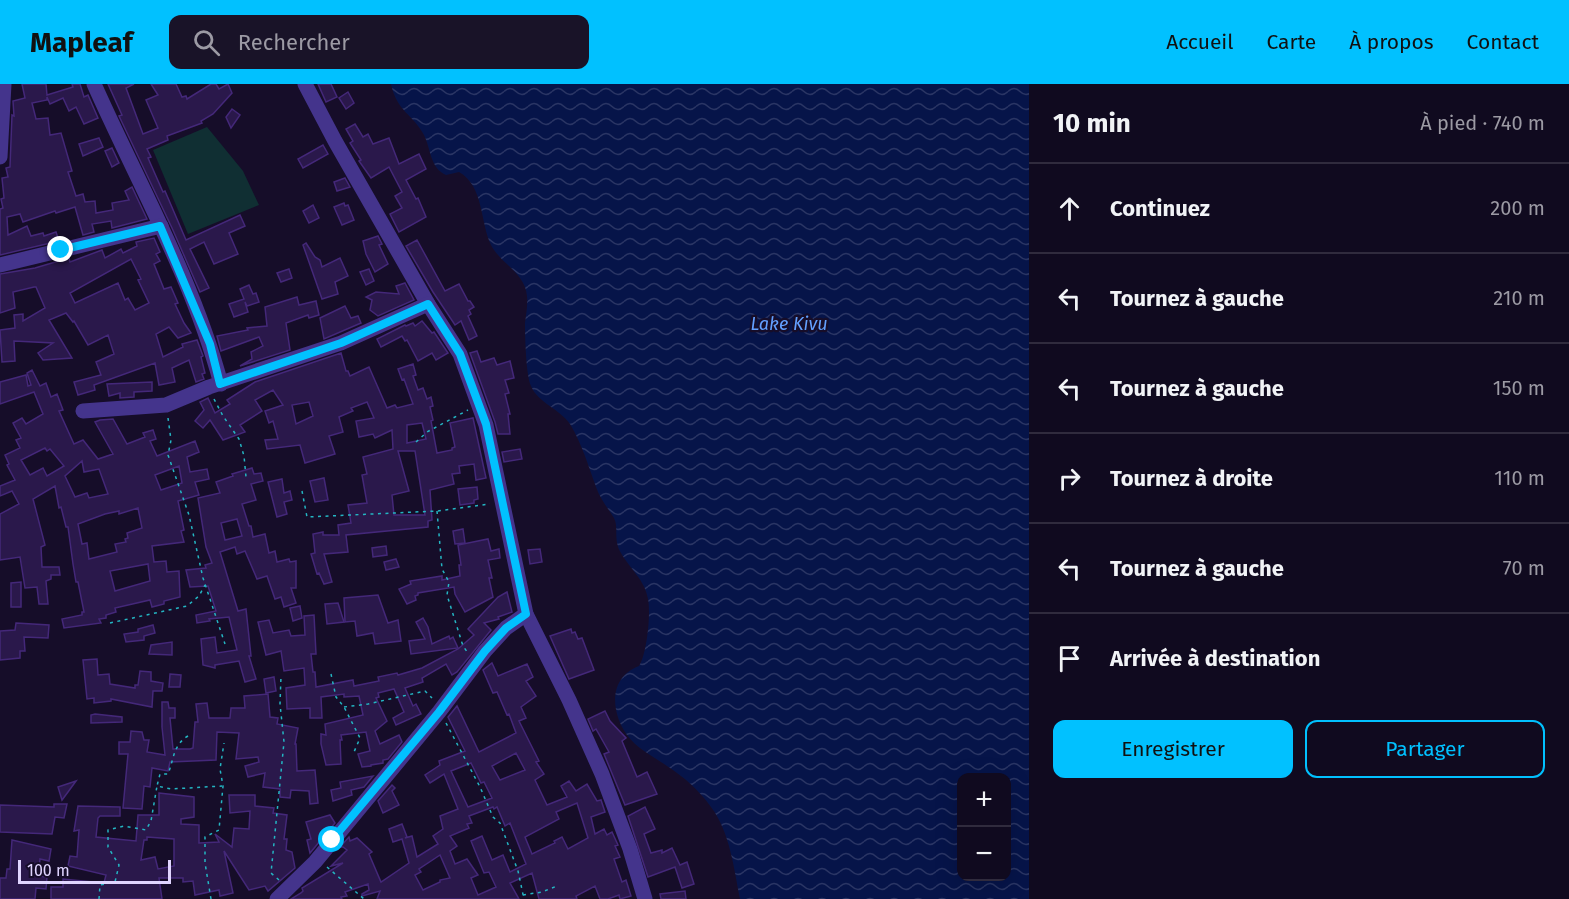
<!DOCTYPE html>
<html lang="fr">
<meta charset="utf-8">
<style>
:root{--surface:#100a1f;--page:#191328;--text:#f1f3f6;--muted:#9c9aa4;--line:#302b3d;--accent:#01c1ff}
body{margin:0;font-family:"Fira Sans",sans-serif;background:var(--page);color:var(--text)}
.controls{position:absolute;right:18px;bottom:18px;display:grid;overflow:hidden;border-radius:12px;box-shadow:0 6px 24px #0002}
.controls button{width:54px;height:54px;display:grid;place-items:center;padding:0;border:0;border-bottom:2px solid var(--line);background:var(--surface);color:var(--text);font:30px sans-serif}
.scale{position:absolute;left:18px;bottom:15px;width:153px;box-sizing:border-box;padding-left:6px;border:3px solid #e0d5ff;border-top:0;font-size:16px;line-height:21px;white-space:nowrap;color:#e0d5ff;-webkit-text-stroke:4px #160d29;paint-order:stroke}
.stop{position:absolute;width:18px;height:18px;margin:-14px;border:4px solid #01c1ff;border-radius:50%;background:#fff}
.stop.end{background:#01c1ff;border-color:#fff;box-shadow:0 2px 6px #0008}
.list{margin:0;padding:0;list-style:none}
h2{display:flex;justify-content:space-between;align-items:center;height:78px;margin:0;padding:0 24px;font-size:26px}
h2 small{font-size:20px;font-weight:400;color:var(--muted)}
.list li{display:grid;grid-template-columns:39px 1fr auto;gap:18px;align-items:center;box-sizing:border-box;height:90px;padding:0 24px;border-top:2px solid var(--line)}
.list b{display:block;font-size:22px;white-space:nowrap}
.list em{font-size:20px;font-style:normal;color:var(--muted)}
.actions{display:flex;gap:12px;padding:18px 24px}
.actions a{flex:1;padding:14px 0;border:2px solid var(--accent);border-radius:12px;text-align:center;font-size:21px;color:var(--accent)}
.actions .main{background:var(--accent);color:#111}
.icon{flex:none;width:33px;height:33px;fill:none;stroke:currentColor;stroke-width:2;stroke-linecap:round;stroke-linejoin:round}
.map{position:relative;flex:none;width:1029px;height:815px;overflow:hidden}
header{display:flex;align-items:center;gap:36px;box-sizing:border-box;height:84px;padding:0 30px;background:var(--accent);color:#111}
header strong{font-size:28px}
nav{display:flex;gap:33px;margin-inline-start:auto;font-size:21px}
.search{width:420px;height:54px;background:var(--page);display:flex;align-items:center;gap:15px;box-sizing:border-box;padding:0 21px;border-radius:12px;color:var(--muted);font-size:22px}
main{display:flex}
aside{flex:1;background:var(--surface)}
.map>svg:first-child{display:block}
.pitch{fill:#102f33}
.water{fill:url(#water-waves);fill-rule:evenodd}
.building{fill:#2a184b;stroke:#442879;stroke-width:1.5;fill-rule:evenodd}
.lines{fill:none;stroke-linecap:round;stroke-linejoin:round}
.path{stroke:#24b6c3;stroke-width:1.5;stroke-dasharray:3 4.5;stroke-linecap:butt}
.minor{stroke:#44348c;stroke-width:15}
.route{stroke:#01c1ff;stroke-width:8}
.labels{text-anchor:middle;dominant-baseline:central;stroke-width:4.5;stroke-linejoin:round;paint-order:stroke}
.water-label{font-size:18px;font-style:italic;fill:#63a0ff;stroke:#160d29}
</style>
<header>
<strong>Mapleaf</strong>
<div class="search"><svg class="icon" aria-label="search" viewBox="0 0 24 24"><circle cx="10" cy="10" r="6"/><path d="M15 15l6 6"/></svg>Rechercher</div>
<nav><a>Accueil</a><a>Carte</a><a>À propos</a><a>Contact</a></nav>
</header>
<main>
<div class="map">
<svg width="1029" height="815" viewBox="0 0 1029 815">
<defs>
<pattern id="water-waves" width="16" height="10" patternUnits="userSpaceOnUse" patternTransform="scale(1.5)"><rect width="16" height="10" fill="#061449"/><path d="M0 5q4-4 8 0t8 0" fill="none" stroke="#2a3564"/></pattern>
</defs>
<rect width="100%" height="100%" fill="#160d29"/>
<polygon class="pitch" points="207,43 243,87 259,121 188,150 153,66"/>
<path class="water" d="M391,0H1029V815H740C734,785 730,748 711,723C699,706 684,693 667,682C653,672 637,665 627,651C610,627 609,593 639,582C647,570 651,529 648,515C645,496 630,485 621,469C613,456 619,444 614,434C608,424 600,415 596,403C588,381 582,360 570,340C560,325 538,319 531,302C526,291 525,252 525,239C526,230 528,221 527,212C525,189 501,180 491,161C480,138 484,102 459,88L446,91C430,84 431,65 424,51C413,30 397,28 391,0ZM962,694H1006V792H962Z"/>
<g class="building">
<polygon points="22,0 46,0 47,11 73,3 72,0 80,0 84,13 88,11 98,34 84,40 76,23 69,27 63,14 50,20 47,13 47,16 32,19 36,35 48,34 50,51 61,49 72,87 68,88 76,112 83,110 85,118 95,117 96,129 113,126 112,119 129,116 125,107 132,103 147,135 112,144 111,137 92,140 94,148 83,151 75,123 56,129 55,127 23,138 20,130 7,133 8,151 27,142 31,152 43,149 44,152 56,148 59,157 0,171 0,125 3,124 1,115 4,114 2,94 8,93 6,84 10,83 12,31 14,32 13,17 25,14"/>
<polygon points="108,0 134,0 126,4 143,50 158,44 146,16 158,11 151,0 176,0 182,13 186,12 187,15 211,0 216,0 219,5 228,0 232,9 213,30 201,37 202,39 167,52 168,56 147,65 151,73 148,74 163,108 165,107 186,156 240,131 245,142 229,149 238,170 214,180 204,158 190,165 209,204 200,208 172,144 119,32 122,31"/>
<polygon points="318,0 331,0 337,13 326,18"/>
<polygon points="348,8 354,19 346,25 339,14"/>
<polygon points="232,25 240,31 231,44 226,33"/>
<polygon points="355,40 363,53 368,50 373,60 389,54 399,80 419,70 426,85 406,96 416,115 418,114 426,133 399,148 390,130 402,124 395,112 402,108 389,83 371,94 359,77 361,76 350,59 353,57 346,45"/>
<polygon points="99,54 103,63 83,72 79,60"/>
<polygon points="323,61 328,70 303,84 298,75"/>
<polygon points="112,64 119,79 112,83 105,67"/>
<polygon points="345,94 350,103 337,107 334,98"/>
<polygon points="344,119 345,122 348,121 354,136 342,141 334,123"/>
<polygon points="313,121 319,134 309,139 303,127"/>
<polygon points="378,152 382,160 379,161 388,180 375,188 366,170 363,157"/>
<path d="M154,154L160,168L156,170L160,177L154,180L164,205L171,203L178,219L175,220L184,239L191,249L178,254L169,243L156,250L163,273L183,263L182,260L197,256L203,272L201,273L205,289L202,290L204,295L196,298L189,276L172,284L175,298L159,301L155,279L94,301L95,306L78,311L74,298L101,291L96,278L114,270L108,251L88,261L74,237L73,238L66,229L49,236L72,274L43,276L38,269L53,259L14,257L15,277L2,278L0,246L15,244L14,231L23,230V237L45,224L36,203H34L13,208L15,224L0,229V190L35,184L69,174L70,178L102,166L105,174L121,165L123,169L137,162L136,158ZM131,175L141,195L138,196L149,219L135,226L128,214L125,216L118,199L75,219L70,209Z"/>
<polygon points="417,156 445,207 459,200 468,217 470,217 474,223 469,226 471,230 468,232 477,252 469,256 461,237 455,241 433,208 406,162"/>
<polygon points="306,159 315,173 320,176 322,183 340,174 348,192 335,198 338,210 322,215 303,161"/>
<polygon points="289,185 292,194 281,198 277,189"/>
<polygon points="369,185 374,197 366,201 360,188"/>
<polygon points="405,199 414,216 378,232 370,226 372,216 366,213 376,208 399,210 396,202"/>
<polygon points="249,201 253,210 256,209 259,218 247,222 245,218 248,228 234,233 229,220 244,215 240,205"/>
<polygon points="297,213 299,221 316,217 319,231 309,234 308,231 286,239 290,266 240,282 252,275 251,268 263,262 259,253 221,267 217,252 248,246 247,244 267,242 265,223"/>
<polygon points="345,222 351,234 358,232 361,239 324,255 320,234"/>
<polygon points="422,237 432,249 434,248 448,269 436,276 432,269 418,277 407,256 405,257 402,252 381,263 377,255 405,241 406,242 413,239 415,242"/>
<polygon points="477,267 481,278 494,274 497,281 510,277 514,294 505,296 509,309 505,310 510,330 508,330 510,350 498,350 495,338 470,269"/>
<path d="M341,269L346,287H348L350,292L369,283L387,324L395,321L397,324L413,320L404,295L402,296L398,285L413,280L416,291L413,292L418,306L423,304L427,315L431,313L433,322L430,323L433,336L431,337L437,369L452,366V364L455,363L450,339L473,334L486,394L476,396L474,380L459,382L460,389L452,390L454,400L430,406L432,436L428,437V443L346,451L348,468L324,470L332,498L324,500L319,489L317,490L311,470L315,469L313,450L323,448V451H339L338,441L351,439L348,421L367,419L362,391L367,390L363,373L393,365L392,346L375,354L373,350L359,353L356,337L374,334L367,318L351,324L353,327L339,333L343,348L329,352L335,370L305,379L300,361L267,365L265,356L278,355L273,337L269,339L265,327L283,321L273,306L255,316L262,327L240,341L245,348L223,356L210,336L203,344L195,337L204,326L200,318L208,314L215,329L230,320L227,316L255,298ZM309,318L313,332L296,340L292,321ZM422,339L426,355L407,359V341ZM398,367H415L425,431H394L392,411L409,407Z"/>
<path d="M32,286L40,302L46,299L51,313L57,310L63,326L59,327L74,360L83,356L98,375L113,370L95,338L100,336L113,335L127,360L145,353L143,349L153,346L156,355L150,357L157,372L195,357L199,368L187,373L190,388L207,385L209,395L195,398L199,411L178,417L184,446L181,447L184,458L152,462L154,478L166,477L167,488L179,487L180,513L164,517V520L152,523L150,516L115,524L116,528L106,531V534L99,535L101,539L64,544L62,535L82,531V528H84L78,498H76L73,480L68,443H66L61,423L59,424L55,402L33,415L45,461L41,463L42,483H59L60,491H51V495L46,497L48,520H39L37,503L25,504L20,473L0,476V430L19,420L12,407L0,412V402L15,396L7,381L9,380L5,371L20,364L16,356L21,354L13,339L22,334L26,340L43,330L34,308L0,320V298L26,291L28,302L31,301L27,289ZM45,364L47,367L50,365L64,382L47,392L43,384L30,391L21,376ZM82,377L84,388L99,385L108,410L89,414L87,409L75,413L65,392ZM179,382L182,399L161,406L155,391ZM138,424L142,444L127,449L128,454L125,455L126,458L115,460L117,468L89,475L87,459L82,460L78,440L105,430L119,427V430ZM148,480L150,497L115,507L110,487Z"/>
<polygon points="152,298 152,307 134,308 134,313 120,314 120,309 109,312 107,300"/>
<polygon points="520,365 522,375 504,378 502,368"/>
<path d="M252,384L254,390L261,389L263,397L251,400L256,416L242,420L249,442H251L253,453L265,450L269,469L275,467L277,478L289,475L290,478L296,477V504H291L296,519L284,523L281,513L275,515L267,492L257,495L245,467L237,470L235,463L220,468L238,527L246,525L251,572H249L256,595L245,598L239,577L215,581V584L203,581L201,555L215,553L217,569L237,566L229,533L209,535L210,537L197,539L196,531L216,527L208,502L190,503L186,486L206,484L205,481L212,479L206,463L198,414L220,409L216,398L233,392L232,390ZM237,435L242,452L225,456L221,439Z"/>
<polygon points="324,394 328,416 315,418 310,397"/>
<polygon points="282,395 284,409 290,407 292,416 284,418 287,430 277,433 268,398"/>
<polygon points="477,403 478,415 474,416 474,419 460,421 458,405"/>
<polygon points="463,445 465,459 455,460 453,447"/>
<polygon points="488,455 491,467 499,465 500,474 488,476 492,494 489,494 493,513 465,528 455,510 454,503 418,509 418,511 415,512 416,516 407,520 399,505 411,500 410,497 442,492 442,496 460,492 459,481 461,481 458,461"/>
<polygon points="386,462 387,471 373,473 372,464"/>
<polygon points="540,465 542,478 530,480 528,466"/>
<polygon points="396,475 399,483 386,486 384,478"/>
<polygon points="21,498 21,523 11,523 11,499"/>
<polygon points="507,508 512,528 498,533 499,535 484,539 491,546 457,588 452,591 446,580 422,594 423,598 405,604 413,622 416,620 421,630 396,641 393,634 404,628 394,605 378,609 379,613 376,614 387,637 375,647 380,660 399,651 402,658 388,675 383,676 383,679 371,681 371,682 362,683 358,670 370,667 366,648 341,651 342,656 340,656 341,680 326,681 321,660 321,650 326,651 325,640 363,631 359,612 344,613 344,610 321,613 322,634 310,634 310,624 287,625 286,604 305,601 304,584 284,587 281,567 266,571 258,538 269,536 273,549 289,546 291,552 305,551 304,532 314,531 316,570 311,570 313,588 315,588 316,603 353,596 354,602 379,597 378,593 397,589 398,591 422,584 458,565 474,551 468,545 498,513"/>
<polygon points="378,511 388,539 398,536 401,557 375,560 373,549 357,552 355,537 345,538 344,514"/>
<polygon points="338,519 344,538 327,540 325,520"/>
<polygon points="300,522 302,534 293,537 290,524"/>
<polygon points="423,534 428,543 432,560 449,552 450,555 453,553 458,564 411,570 409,557 425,555 416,538"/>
<polygon points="16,539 49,541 48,554 24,553 25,567 20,567 20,574 0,576 0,547 15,546"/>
<polygon points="153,541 155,549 144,552 144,556 126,558 124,550 138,548 138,545"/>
<polygon points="571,545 572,549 575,548 578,555 582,554 594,586 569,595 550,552"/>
<polygon points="172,558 172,571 149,570 151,561"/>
<polygon points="97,575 98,591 109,590 110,600 135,604 135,601 138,601 140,587 151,588 151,597 163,599 162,607 153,607 152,623 111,615 111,617 94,619 94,614 87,615 83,576"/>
<path d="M492,579L498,592L527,580L533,593L526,597L536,612L521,623L526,634L519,637L539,677L536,678L544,690L535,696L547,721L567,713L561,702L569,697L576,707L587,700L597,717L601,716L605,728L591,733L595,750L604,745L607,751L612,748L618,761L615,762L620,773L614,775L622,798L626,796L631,812L620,815L619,811L608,815H600L595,802L576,812L577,815H539L532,789L510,799L519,815H377L380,807L362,812V810L369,806L368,800L345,808L347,812L341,813L342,815H291L301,809L303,807L302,804L343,779L331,782L347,766L343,763H340L349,753L350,757L357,754L372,768L369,770L381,798L409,779L402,755L393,758L389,745L402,740L407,753L405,754L412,752L417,773L438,760L433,752L443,745L440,732L458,725L444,690L430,699L425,691L440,681L439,677L465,667L448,633L457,622L479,668L516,649L509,630L507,631L497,608L493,609L483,586ZM516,669L525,686L500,696L492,682ZM471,679L481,699L484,698L492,714L468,723L451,687ZM577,719L588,754L568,765L562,753L554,757L555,759L532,770L525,753L559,735L556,728ZM493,723L494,725L497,723L505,742L510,739L526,780L510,788L503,771L492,776L482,752L471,757L484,789L489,788L496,803L478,811L471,794L478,791L467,775L455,780L450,767L457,762L450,752L469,744L467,740L472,739L469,732ZM440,771L450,794L440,796V798L423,806L415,791L421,788L419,785Z"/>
<polygon points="170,590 181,591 180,603 169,603"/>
<polygon points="274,593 276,607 266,609 264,595"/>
<polygon points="268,610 270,633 278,634 277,640 298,644 295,660 296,660 297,687 315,686 318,719 310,720 309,707 291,706 290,714 280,713 280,705 263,703 265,689 248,693 245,682 259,678 258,673 236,675 239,649 217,648 216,676 170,678 168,687 152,684 150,703 144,702 142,725 123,724 128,670 119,670 119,658 130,658 131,647 142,648 144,656 149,656 147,668 165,671 162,643 162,618 168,618 169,624 175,624 175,634 170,634 173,665 190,665 193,664 195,638 198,638 196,620 207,619 209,634 230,634 231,624 245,624 244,612"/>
<polygon points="605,627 610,637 626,654 622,657 637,693 647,688 657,710 625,721 604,670 609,668 596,645 593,647 588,635"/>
<polygon points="95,630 122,633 122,638 91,639 91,631"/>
<polygon points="373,692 364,703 351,706 352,711 333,717 331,706 341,704 340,698"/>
<polygon points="76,697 68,708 62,716 58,703"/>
<polygon points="392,701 395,704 392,707 399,721 383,729 378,717"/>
<path d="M159,709L194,713V733L181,735V740L199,741V759L219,758L215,750L232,763L234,744L249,745L250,727L230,729L229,711H255V722L274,724L273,729L287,731L284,755H287L286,766L292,768L295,784L268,807L265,802L249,806L224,767L233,809L220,812L219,806L195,811L193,797L183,798V794H159L162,815H51V803H63V795L104,799L106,791L68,782L70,772L77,773L79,746L74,747L78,722L120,723V732H100L98,734L96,753L136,757L138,731H159ZM147,753L174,755V782L158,785L155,773L141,776L144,756H147Z"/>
<polygon points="54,720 67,720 64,734 55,733 52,750 0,748 0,721 54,723"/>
<polygon points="645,723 655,745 644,750 651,769 662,766 662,769 672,764 680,781 687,778 694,800 682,804 675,783 648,793 628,732"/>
<polygon points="330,731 335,739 310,769 307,756 311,755 306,738"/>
<polygon points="12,756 51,765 49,777 40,775 38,792 47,793 46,805 36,804 35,815 0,815 0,794 6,794 7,785 10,785"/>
<polygon points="685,807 686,815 661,815 660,810"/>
</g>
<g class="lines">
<g class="path">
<polyline points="214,315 223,332 239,355 244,372 246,393"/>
<polyline points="168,334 171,356 168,371 189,431 203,494 225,560"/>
<polyline points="416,358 427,348 468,326"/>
<polyline points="302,407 307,433 437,427 490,420"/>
<polyline points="437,427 442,485 449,498 447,511 463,562 468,569"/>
<polyline points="110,539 187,522 199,512 205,501"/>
<polyline points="331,590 336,613 344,623 360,654 354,668"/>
<polyline points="344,623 368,620 425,607 432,614"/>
<polyline points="446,639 480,703 493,733 500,739 518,787 524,815"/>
<path d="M188,652C173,661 174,675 168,690H160L157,702L171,705L222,702"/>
<polyline points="327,783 364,815"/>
<polyline points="279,796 271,789 284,658 280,620 281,592"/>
<polyline points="523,811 542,808 557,802"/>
<polyline points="99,815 100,801 115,798 119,781 108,763 108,746 124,742 146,746 151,737 157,702"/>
<polyline points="211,815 205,779 205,753 219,746 223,702 220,685 224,659"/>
</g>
<g class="minor">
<path d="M94,0C138,99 193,195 221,300"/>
<polyline points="305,0 335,57 428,220 460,270 486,341 526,530 569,616 602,690 630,765 645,815"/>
<polyline points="0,73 4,0"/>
<polyline points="0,181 161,142"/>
<polyline points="83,327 166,321 209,303 341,259 428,220"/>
<polyline points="277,815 315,778 439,628 485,567 506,544 526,530"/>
</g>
</g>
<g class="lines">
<polyline class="route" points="61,166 160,142 210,260 220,300 341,259 428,220 460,270 486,340 526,530 506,544 485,567 439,628 332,756"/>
</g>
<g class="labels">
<g class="water-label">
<text x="789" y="240">Lake Kivu</text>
</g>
</g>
</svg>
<div class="controls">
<button>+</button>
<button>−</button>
</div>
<div class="scale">100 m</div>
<div class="stop" style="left:332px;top:756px"></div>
<div class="stop end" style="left:61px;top:166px"></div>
</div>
<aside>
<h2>10 min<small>À pied · 740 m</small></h2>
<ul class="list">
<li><svg class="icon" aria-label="ahead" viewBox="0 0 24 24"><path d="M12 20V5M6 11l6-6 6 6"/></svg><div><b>Continuez</b></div><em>200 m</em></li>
<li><svg class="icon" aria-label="left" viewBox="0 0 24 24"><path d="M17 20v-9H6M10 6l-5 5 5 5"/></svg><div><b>Tournez à gauche</b></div><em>210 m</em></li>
<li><svg class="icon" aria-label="left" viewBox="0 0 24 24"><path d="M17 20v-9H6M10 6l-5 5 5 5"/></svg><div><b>Tournez à gauche</b></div><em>150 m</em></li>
<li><svg class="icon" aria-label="right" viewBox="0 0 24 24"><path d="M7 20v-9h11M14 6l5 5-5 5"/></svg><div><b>Tournez à droite</b></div><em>110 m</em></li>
<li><svg class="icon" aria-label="left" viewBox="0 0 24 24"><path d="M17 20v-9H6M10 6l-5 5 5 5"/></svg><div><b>Tournez à gauche</b></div><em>70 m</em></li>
<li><svg class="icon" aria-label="arrive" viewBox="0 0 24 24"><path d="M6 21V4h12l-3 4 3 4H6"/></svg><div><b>Arrivée à destination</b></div></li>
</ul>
<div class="actions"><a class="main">Enregistrer</a><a>Partager</a></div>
</aside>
</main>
